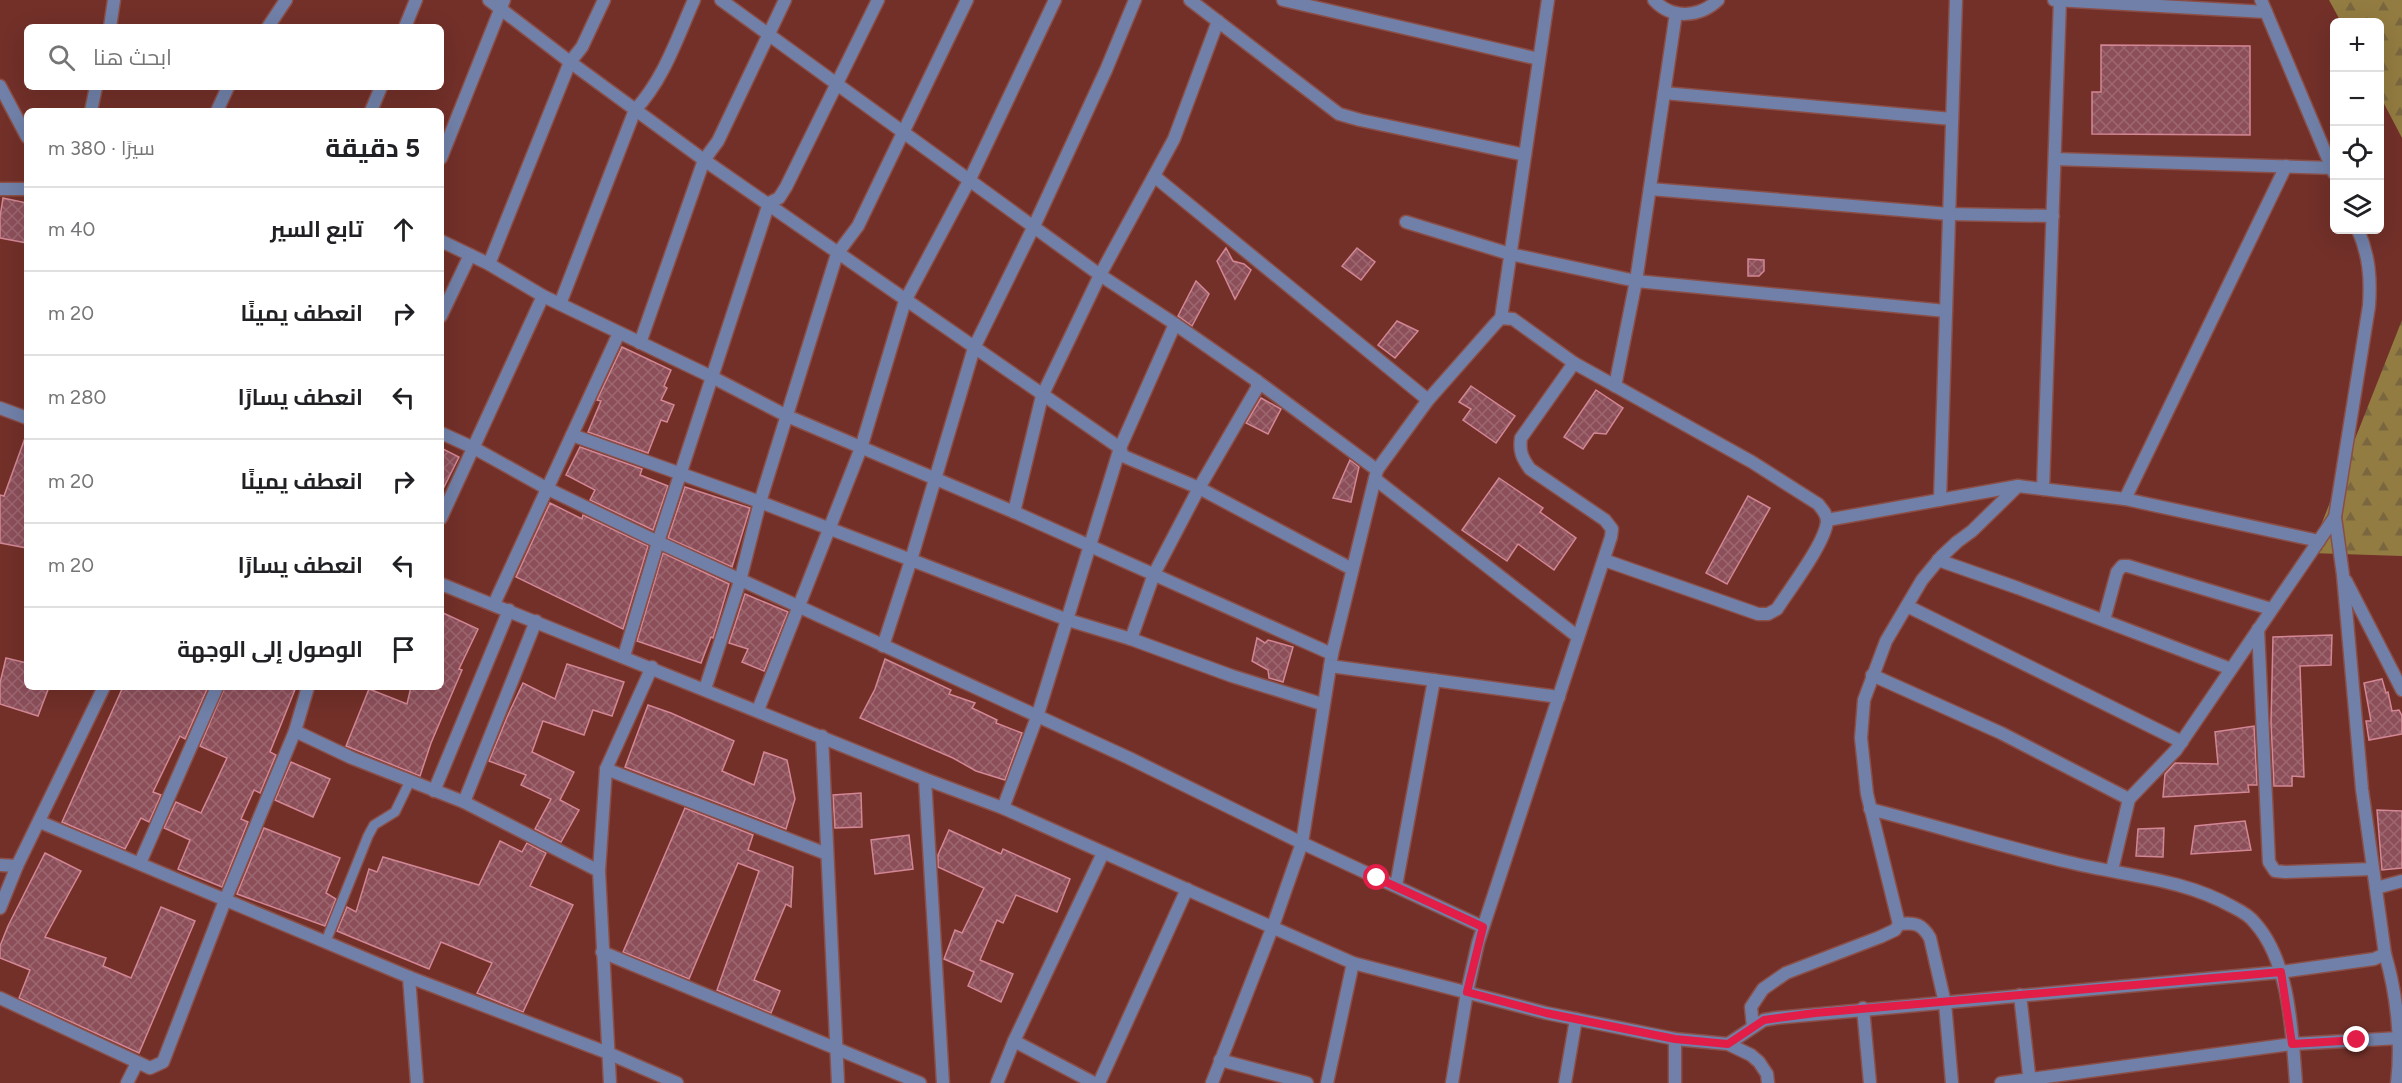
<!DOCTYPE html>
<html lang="ar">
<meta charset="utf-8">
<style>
:root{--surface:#fff;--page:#f6f6f6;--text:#202124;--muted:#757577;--line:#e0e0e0}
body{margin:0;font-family:Figtree,Cairo,sans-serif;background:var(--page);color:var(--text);direction:rtl}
.controls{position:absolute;right:18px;top:18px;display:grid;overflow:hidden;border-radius:9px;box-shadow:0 6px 24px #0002}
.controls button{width:54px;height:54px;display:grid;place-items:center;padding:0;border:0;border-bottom:2px solid var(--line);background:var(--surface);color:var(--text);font:30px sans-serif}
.stop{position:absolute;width:18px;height:18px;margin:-14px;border:4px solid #e11d48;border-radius:50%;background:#fff}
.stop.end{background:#e11d48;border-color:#fff;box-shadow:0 2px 6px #0008}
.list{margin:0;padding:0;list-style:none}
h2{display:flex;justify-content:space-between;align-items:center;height:78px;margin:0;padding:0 24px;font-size:26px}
h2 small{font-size:20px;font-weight:400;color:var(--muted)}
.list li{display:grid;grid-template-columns:39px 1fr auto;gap:18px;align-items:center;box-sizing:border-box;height:84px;padding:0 24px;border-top:2px solid var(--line)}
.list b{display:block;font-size:22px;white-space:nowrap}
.list em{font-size:20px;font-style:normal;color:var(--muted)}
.icon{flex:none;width:33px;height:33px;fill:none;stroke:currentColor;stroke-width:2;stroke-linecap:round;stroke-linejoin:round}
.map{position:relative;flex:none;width:2402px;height:1083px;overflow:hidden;direction:ltr}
.search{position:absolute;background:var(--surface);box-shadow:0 6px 24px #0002;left:24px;top:24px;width:420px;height:66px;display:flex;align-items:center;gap:15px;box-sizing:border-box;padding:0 21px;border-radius:9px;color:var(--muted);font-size:22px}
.panel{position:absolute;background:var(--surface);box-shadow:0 6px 24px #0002;left:24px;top:108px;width:420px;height:582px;border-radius:9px;direction:rtl}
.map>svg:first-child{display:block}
.forest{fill:url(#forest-firs)}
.building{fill:url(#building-cross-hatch);stroke:#d38694;stroke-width:1.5}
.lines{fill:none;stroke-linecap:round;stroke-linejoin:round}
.lane-casing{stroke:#8b4e47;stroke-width:12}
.street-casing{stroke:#8b4e47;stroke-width:15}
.lane{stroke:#7080a8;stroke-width:9}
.street{stroke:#7080a8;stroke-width:12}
.route{stroke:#e11d48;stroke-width:8}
</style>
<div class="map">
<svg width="2402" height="1083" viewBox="0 0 2402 1083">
<defs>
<pattern id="forest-firs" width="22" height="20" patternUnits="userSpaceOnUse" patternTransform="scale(1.5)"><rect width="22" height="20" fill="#937c41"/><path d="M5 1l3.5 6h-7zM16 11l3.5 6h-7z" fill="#7a6740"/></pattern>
<pattern id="building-cross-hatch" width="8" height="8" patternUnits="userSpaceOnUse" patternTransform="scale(1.5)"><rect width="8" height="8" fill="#8c4f5a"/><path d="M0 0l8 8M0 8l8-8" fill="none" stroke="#9d6770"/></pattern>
</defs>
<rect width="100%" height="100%" fill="#723029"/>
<g class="forest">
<polygon points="2329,0 2402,0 2402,138 2380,96 2380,22 2341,22"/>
<polygon points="2402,320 2402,556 2310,553"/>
</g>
<g class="building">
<polygon points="2101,45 2250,46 2250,135 2092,134 2092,92 2101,92"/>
<polygon points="3,198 27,203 27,243 0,238 0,217"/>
<polygon points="1226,248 1233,261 1244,264 1251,270 1235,299 1217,261"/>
<polygon points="1357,248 1375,262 1361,280 1342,266"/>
<polygon points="1748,259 1764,260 1764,271 1759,276 1748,276"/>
<polygon points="1196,281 1209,294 1192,326 1178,316"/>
<polygon points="1397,321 1418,331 1395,358 1378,345"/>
<polygon points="622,347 671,370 664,386 667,388 661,400 674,405 667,422 661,420 648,453 588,432 601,401 597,400"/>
<polygon points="1471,386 1515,416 1496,443 1463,420 1471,409 1459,402"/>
<polygon points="1596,390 1623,408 1606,434 1594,433 1583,449 1564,437"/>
<polygon points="1261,398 1281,409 1268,434 1246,423"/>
<polygon points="25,438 27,438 27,548 0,543 0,495 4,496"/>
<polygon points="580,447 642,469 640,475 668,486 653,530 590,500 595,490 566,475"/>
<polygon points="441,448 459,457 441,493"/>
<polygon points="1350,460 1359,467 1351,502 1333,498"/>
<polygon points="1499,478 1543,508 1540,512 1576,538 1554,570 1518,544 1507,561 1462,530"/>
<polygon points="685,487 750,508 732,567 668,538"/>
<polygon points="1748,496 1770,508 1727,584 1706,573"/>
<polygon points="550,503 582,519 583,515 648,546 623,629 516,577"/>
<polygon points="663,553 729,584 713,638 711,637 701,663 637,641"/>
<polygon points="745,594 788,612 764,671 742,662 748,649 729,643"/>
<polygon points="441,612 478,629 459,669 462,670 431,743 420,776 346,746 369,689 407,704 411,687 441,687"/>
<polygon points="2332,635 2331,665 2300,666 2304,777 2292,776 2292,786 2274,786 2271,723 2273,637"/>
<polygon points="1257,638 1265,643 1268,640 1293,647 1283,682 1269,678 1268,670 1252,661"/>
<polygon points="6,658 27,663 27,687 49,687 38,716 0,704 0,683"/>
<polygon points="885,659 951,690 949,694 975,703 972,708 997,720 996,723 1022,733 1005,780 976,771 953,758 860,718 875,689"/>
<polygon points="567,664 624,682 612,716 593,710 584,735 543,721 532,752 574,772 560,800 579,810 561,842 535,829 551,799 521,785 526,775 489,761 508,715 523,683 555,699"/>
<polygon points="2382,679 2386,693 2388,692 2392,711 2399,710 2402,716 2402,734 2369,740 2366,721 2371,721 2364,683"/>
<polygon points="123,687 208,687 185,739 180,736 153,792 161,795 149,822 141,818 125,849 62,822"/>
<polygon points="225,687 296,687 270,752 276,755 260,793 254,790 241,819 248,822 222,887 178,869 190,840 164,828 176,802 201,813 227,758 200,746"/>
<polygon points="648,705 671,713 734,741 722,771 754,785 764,752 787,760 795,799 786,829 625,767"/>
<polygon points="2254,726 2257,785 2248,785 2249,792 2163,797 2165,774 2175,763 2218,764 2215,732"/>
<polygon points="291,762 330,779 313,817 275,800"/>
<polygon points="861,793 862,827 835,828 833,795"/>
<polygon points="685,808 753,835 748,850 793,867 791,907 786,904 754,980 780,991 771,1013 717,990 759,871 738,863 689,979 623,952"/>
<polygon points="2377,810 2402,811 2402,868 2382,870"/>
<polygon points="2245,821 2251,850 2191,854 2195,826"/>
<polygon points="264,828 340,858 326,893 336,899 325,926 237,894"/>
<polygon points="2164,828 2163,857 2136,856 2138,829"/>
<polygon points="949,830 1001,854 1003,849 1070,879 1057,912 1016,895 1003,923 997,920 980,960 1013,974 1001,1002 968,986 974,972 944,959 955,930 962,933 984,888 938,867 938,855"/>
<polygon points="909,835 913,869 875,874 871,840"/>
<polygon points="500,841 522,852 527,843 546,853 530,886 573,905 523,1012 477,993 492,963 441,942 429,969 337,931 347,907 356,912 369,869 377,872 383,857 479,885"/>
<polygon points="45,853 81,871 45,937 106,958 103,966 131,978 161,907 195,921 139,1053 19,998 30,970 0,958 0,946 8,926"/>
</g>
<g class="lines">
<defs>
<polyline id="lane" points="326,941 368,836 374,825 395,812 410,781"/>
<g id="street">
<polyline points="489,0 570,62 704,160 1120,448 1123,456 1199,488 1352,569"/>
<polyline points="721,0 1100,275 1175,324 1257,381 1377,470 1332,654 1302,843 1273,926 1212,1083"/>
<polyline points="1190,0 1339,114 1360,120 1525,155"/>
<polyline points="1283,0 1539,59"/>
<path d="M1654,0C1672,20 1700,17 1718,0"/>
<polyline points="2054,0 2266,12"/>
<polyline points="2261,0 2334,173"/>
<polyline points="110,27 114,0"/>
<polyline points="268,27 286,0"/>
<polyline points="405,27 416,0"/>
<polyline points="0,86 27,137"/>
<polyline points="1664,93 1952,119"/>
<polyline points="91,111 96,87"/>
<polyline points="217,111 228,87"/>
<polyline points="371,111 381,87"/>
<polyline points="441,158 504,0"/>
<polyline points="2055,159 2332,168"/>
<polyline points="1154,176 1428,400"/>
<polyline points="0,189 27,189"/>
<polyline points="1650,189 1949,214 2053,216"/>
<polyline points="1406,222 1510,254 1636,281 1946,311"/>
<path d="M2358,230C2369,255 2371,278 2369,306L2335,517L2343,575L2362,789L2385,954"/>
<polyline points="441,241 489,264 543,296 712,377 787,416 1014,512 1332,654"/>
<polyline points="489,264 570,62 582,47 604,0"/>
<path d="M560,304L635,110C664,79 677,38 694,0"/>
<polyline points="441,316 470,255"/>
<polyline points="1501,318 1548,0"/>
<polyline points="640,343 704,160 718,141 785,0"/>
<polyline points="1615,386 1636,281 1676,13"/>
<polyline points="0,408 27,418"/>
<polyline points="441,433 474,448 546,488 658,542 1129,758 1302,843 1483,927"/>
<polyline points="572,435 760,502 1068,620 1131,639 1232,676 1322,704"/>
<path d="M1377,470L1428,400L1496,323L1501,318L1513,319L1574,363L1752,462L1818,504C1822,509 1827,514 1827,521C1826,542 1789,590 1777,609L1768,614H1758L1604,560"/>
<polyline points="1375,479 1578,637"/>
<polyline points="2043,489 2060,0"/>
<polyline points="2125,499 2286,166"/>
<polyline points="1940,500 1956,0"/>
<polyline points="1014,512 1042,396 1100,275 1174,139 1218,21"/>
<polyline points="441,518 543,296"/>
<polyline points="1827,520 2018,486 2125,499 2319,541"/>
<polyline points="1938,560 2018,588 2231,669"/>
<polyline points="2346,581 2402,690"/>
<polyline points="441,584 925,779 1003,808 1353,963 1546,1013 1675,1039 1728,1044 1751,1055 1759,1062 1767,1074 1768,1083"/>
<polyline points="494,604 619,333"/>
<polyline points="1907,606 2182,742"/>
<polyline points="2104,620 2117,572 2122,566 2128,566 2271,609"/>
<polyline points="2258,629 2269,862 2275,871 2285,872 2373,869"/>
<polyline points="1131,639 1154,574 1199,488 1257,388 1257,381"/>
<polyline points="883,646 911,560 974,348 1034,226 1106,70 1135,0"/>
<polyline points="624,656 658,542 769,203 779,198 786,187 878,0"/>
<polyline points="1330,666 1559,697"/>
<polyline points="1872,675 2001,733 2129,799 2112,870"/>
<polyline points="705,689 740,581 760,502 837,254 858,226 967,0"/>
<polyline points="758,710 861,448 905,301 970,179 1055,0"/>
<polyline points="295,731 352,758 464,802 599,871"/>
<polyline points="822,736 838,1083"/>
<polyline points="606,769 827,854"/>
<polyline points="925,779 943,1083"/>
<polyline points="434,791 509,610"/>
<polyline points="2129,799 2176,750 2335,517"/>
<polyline points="464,802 536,621"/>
<polyline points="1003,808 1037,717 1120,448 1175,324"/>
<path d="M1870,809C1936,826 2001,846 2068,862C2124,876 2182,878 2233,907C2241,911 2250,916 2255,923C2290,962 2292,1033 2296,1083"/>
<polyline points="40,822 409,977 608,1053 677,1083"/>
<polyline points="140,863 217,687"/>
<polyline points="0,865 17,866"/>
<polyline points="1396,886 1434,680"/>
<polyline points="2376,888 2402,881"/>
<polyline points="0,908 17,866 104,687"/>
<path d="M1899,924C1915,922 1922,924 1930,938L1945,1003L1952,1083"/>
<polyline points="602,952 920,1083"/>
<polyline points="409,977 417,1083"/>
<polyline points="2020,995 2030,1083"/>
<polyline points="0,998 150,1068 163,1062 226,898 295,731 308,687"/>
<polyline points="1863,1008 1870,1083"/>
<polyline points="1753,1027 1751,1007 1763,989 1786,973 1880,937 1895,930 1899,924 1867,794 1861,738 1864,700 1886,641 1922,580 1941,557 1957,542 1972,531 2018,486"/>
<polyline points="1014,1041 1094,1083"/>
<path d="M1728,1044L1764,1020L1776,1018L2281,972L2374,959L2385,954C2397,994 2402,1042 2397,1083"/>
<polyline points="1220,1060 1307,1083"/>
<polyline points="127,1083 137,1063"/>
<polyline points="610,1083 599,871 606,769 652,667"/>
<polyline points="997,1083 1014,1041 1103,853"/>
<polyline points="1099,1083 1187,889"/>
<polyline points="1327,1083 1353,963"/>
<path d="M1452,1083L1467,992L1478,943L1611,537L1612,529L1605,520L1530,469C1522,458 1519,451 1521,438L1574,363"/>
<polyline points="1565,1083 1576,1019"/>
<polyline points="1675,1083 1675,1039"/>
<polyline points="2001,1083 2292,1044 2400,1038"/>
</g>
</defs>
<use href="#lane" class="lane-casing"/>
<use href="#street" class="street-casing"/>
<use href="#lane" class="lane"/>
<use href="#street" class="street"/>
</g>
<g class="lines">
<polyline class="route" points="1377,878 1483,927 1467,992 1546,1013 1675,1039 1728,1044 1764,1020 1815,1013 2281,972 2292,1044 2357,1040"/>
</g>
</svg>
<div class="controls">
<button>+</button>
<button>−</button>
<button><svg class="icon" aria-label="locate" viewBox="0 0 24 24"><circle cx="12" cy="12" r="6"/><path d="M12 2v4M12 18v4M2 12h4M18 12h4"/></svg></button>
<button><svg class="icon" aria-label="layers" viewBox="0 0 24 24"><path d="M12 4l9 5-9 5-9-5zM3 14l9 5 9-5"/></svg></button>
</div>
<div class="stop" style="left:1377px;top:878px"></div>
<div class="stop end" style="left:2357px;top:1040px"></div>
<div class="search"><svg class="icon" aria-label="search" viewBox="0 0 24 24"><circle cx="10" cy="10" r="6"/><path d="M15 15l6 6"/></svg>ابحث هنا</div>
<section class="panel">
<h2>5 دقيقة<small>سيرًا · 380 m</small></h2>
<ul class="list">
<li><svg class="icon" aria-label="ahead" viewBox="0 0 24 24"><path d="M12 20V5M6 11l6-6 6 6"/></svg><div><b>تابع السير</b></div><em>40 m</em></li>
<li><svg class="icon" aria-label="right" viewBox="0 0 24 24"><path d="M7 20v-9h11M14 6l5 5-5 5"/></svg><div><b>انعطف يمينًا</b></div><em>20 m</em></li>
<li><svg class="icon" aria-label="left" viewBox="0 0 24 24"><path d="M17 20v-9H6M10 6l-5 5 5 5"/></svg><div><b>انعطف يسارًا</b></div><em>280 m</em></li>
<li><svg class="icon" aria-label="right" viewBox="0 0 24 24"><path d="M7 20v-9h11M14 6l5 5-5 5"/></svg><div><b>انعطف يمينًا</b></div><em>20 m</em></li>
<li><svg class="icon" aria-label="left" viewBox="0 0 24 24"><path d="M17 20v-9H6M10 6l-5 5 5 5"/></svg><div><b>انعطف يسارًا</b></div><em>20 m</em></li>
<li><svg class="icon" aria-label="arrive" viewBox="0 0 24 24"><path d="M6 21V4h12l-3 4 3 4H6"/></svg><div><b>الوصول إلى الوجهة</b></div></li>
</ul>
</section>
</div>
